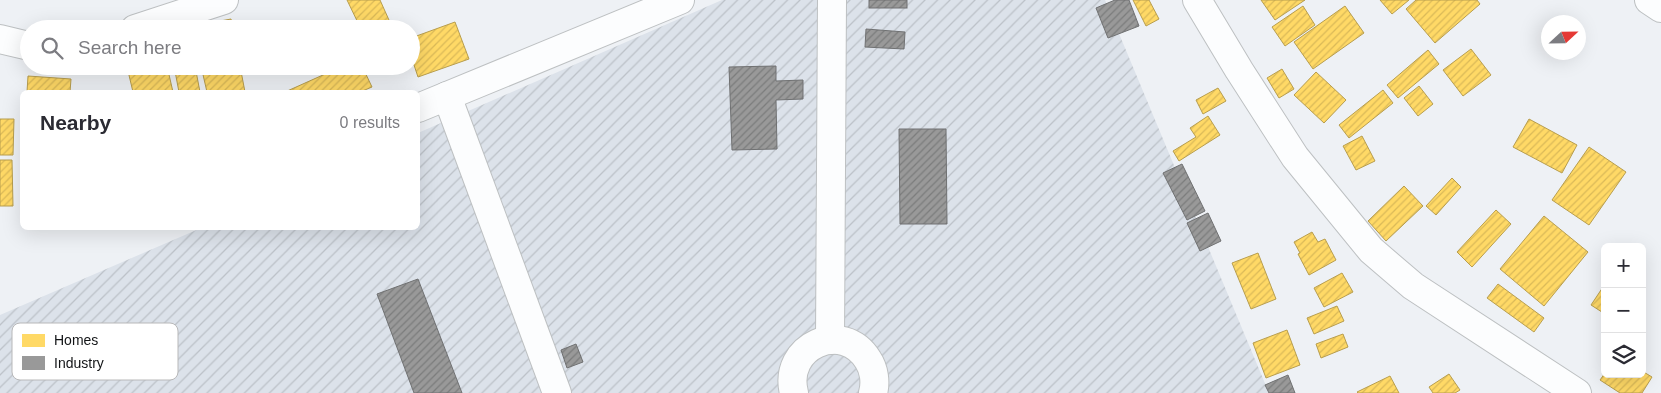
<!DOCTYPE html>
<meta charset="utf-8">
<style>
:root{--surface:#fff;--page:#f7f7f7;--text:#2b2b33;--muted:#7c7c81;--line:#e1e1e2}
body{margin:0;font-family:Arial,sans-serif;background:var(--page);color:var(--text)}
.controls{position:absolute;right:15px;bottom:15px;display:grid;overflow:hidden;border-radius:8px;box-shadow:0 5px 20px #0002}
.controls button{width:45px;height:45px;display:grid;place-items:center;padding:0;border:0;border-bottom:1px solid var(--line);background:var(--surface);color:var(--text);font:25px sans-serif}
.compass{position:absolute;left:1541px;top:15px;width:45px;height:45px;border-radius:50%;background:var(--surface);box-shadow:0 5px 20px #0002;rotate:68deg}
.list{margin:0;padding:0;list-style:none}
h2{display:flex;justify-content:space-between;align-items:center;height:65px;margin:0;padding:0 20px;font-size:21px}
h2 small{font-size:16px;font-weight:400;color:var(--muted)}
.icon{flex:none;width:28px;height:28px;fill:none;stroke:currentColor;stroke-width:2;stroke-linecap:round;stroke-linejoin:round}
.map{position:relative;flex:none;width:1661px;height:393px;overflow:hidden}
.search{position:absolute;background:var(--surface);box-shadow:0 5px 20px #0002;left:20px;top:20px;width:400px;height:55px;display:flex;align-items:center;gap:12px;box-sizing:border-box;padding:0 18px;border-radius:28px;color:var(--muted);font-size:19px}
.panel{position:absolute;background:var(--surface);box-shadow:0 5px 20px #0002;left:20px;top:90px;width:400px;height:140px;border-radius:8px}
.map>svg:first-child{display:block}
.industrial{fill:url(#industrial-furrows)}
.homes{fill:url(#homes-hatch);stroke:#b89e4e}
.industry{fill:url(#industry-hatch);stroke:#707172}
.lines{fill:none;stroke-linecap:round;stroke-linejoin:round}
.street-casing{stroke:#bdc0c2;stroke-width:30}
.street{stroke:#fcfdfe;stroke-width:28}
.key{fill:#fff;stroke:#b8b8b9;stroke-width:1}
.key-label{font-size:14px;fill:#121416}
</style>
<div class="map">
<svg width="1661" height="393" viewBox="0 0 1661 393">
<defs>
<pattern id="industrial-furrows" width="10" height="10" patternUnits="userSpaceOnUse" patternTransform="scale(1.25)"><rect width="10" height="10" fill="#dce2ea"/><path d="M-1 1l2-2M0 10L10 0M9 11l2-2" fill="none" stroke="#bcc1c8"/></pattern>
<pattern id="homes-hatch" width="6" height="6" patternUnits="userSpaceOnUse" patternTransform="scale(1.25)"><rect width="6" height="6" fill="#ffd966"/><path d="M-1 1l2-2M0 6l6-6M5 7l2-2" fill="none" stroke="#dab958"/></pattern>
<pattern id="industry-hatch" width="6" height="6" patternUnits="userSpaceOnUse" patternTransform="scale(1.25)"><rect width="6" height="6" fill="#999"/><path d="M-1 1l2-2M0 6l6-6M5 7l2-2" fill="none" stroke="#7b7c7c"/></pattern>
</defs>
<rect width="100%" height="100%" fill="#eef1f5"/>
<polygon class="industrial" points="722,0 1105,0 1269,393 0,393 0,315 201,228 418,228 418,133"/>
<g class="homes">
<polygon points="347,0 380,0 393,29 361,29"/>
<polygon points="1133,0 1149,0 1159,19 1146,26"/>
<polygon points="1261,0 1305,0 1275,20"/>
<polygon points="1380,0 1409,0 1392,14"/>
<polygon points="1416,0 1477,0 1480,4 1435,43 1406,9"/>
<polygon points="1303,6 1315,25 1285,46 1272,27"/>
<polygon points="1345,6 1364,33 1313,69 1294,42"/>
<polygon points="231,19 233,29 194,29 194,26"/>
<polygon points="455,22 469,59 418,77 411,56 411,38"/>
<polygon points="1471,49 1491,75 1463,96 1443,70"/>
<polygon points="1428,50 1439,64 1398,98 1387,85"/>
<polygon points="152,66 167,66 173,92 133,92 128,71"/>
<polygon points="174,66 195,66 200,92 179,92"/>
<polygon points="201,66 240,66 245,92 207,92"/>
<polygon points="343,66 362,66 372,87 360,92 285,92"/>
<polygon points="1282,69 1294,89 1279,98 1267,78"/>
<polygon points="1316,72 1346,100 1324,123 1294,95"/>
<polygon points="28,76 71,79 70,92 27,92"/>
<polygon points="1419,86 1433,104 1418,116 1404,98"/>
<polygon points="1218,88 1226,101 1203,114 1196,100"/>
<polygon points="1383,90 1393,103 1349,138 1339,125"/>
<polygon points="1208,116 1220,135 1179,161 1173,151 1196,137 1190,128"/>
<polygon points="0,119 14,119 13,155 0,155"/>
<polygon points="1529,119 1577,145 1562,173 1513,147"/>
<polygon points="1362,136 1375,161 1356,170 1343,146"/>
<polygon points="1589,147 1626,172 1589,225 1552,200"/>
<polygon points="0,160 12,160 13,206 0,206"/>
<polygon points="1452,178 1461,187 1436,215 1426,206"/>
<polygon points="1404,186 1423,206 1386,241 1368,221"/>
<polygon points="1496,210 1511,224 1472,267 1457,252"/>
<polygon points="1544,216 1588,252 1544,306 1500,269"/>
<polygon points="1312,232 1318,242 1325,239 1336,260 1309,275 1298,254 1300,253 1294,242"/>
<polygon points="1258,253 1276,299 1251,309 1232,263"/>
<polygon points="1342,273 1353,292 1324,307 1314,288"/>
<polygon points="1498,284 1544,318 1534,332 1487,298"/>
<polygon points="1605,284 1605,314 1591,305"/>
<polygon points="1337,306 1344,321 1314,334 1307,318"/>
<polygon points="1287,330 1300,365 1266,378 1253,343"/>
<polygon points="1343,334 1348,347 1321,358 1316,344"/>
<polygon points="1642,371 1652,377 1642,393 1620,393 1600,380 1605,373 1605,374 1642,374"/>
<polygon points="1449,374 1460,390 1455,393 1433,393 1429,387"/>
<polygon points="1390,376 1399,393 1358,393 1357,392"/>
</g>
<g class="industry">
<rect x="869" y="0" width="38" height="8"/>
<polygon points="1115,0 1129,0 1139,26 1108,38 1096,8"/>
<polygon points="866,29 905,32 904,49 865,47"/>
<polygon points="776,66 776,81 803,80 803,99 776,100 777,149 732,150 729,67"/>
<polygon points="899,129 946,129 947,224 900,224"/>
<polygon points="1182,164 1205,211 1187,220 1163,173"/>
<polygon points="1208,213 1221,241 1200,251 1187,223"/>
<polygon points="418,279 462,393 414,393 377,294"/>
<polygon points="576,344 583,362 567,368 561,350"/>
<polygon points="1288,375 1295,393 1269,393 1265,385"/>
</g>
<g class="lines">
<defs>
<g id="street">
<polyline points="1197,0 1239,70 1295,157 1371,250 1413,286 1577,393"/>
<polyline points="1649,0 1661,8"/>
<polyline points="135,29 224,0"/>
<polyline points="0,39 29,46"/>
<polyline points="447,96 557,393"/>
<polyline points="418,108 680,0"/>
<polyline points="830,340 832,0"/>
<path d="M794,393C782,346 843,319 868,360C874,369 876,382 873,393"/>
</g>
</defs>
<use href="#street" class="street-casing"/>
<use href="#street" class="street"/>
</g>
<rect x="12" y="323" width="166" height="57" rx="8" class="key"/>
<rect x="22" y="334" width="23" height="13" fill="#ffd966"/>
<rect x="22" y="356" width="23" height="14" fill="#999"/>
<g class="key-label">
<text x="54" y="345">Homes</text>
<text x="54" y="368">Industry</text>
</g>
</svg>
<div class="controls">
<button>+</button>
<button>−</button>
<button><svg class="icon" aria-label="layers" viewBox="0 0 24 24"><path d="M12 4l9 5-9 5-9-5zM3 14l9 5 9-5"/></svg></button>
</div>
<svg class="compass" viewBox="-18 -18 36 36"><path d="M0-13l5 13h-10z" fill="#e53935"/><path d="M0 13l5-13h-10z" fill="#7c7c81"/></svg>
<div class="search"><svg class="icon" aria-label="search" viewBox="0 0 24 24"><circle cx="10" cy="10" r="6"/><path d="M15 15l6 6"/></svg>Search here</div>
<section class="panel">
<h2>Nearby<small>0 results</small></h2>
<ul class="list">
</ul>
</section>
</div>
